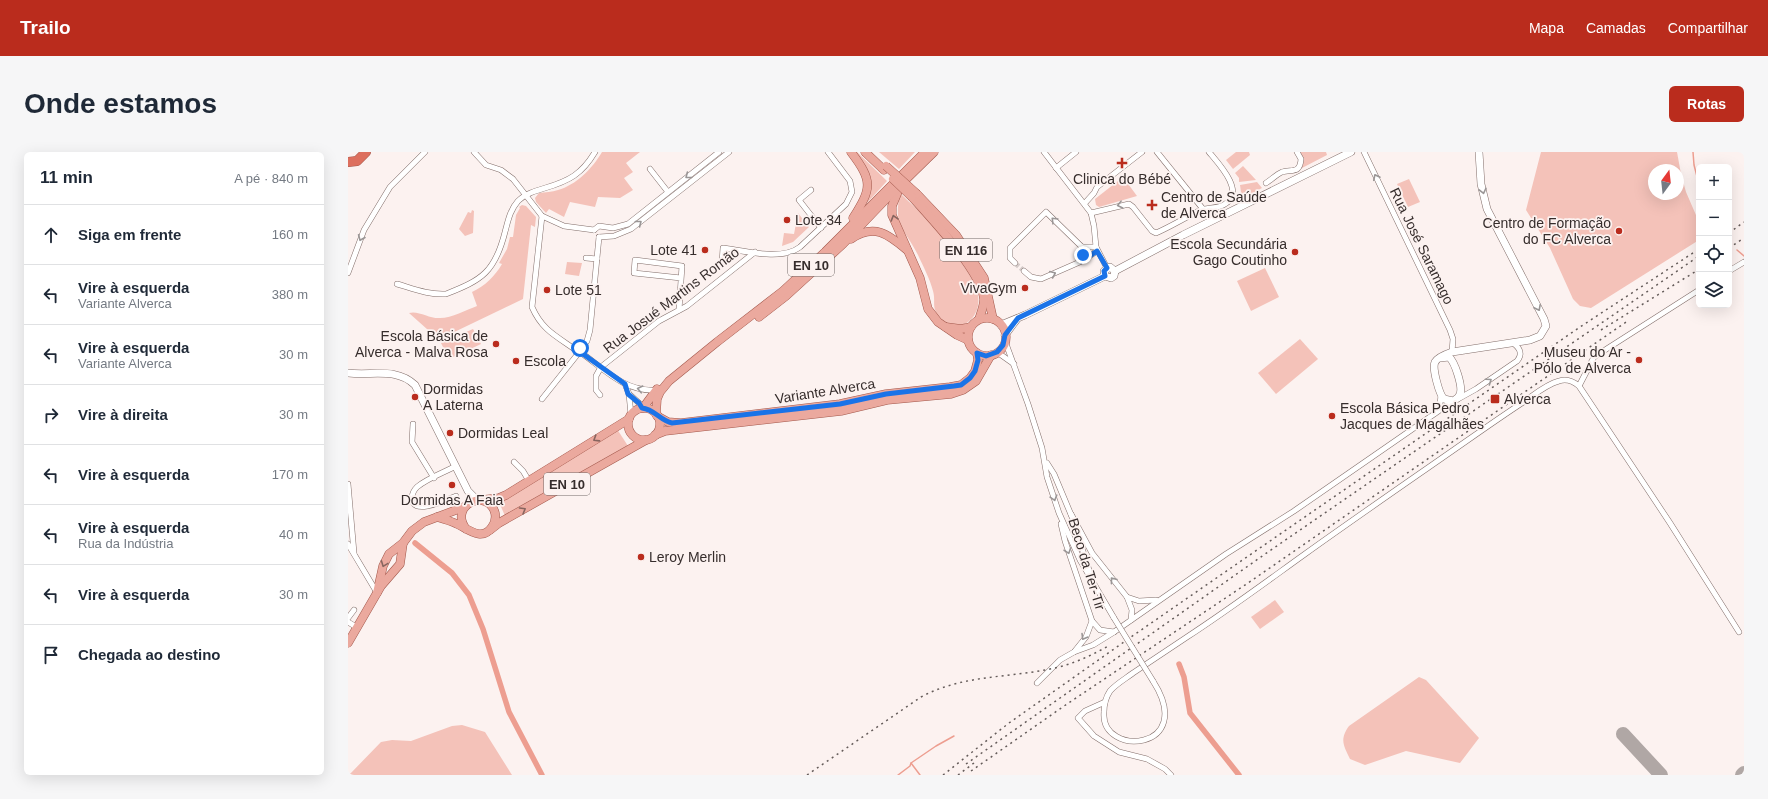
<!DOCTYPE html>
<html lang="pt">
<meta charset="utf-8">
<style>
:root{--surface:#fff;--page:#f6f6f7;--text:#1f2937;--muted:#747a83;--line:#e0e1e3;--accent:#ba2c1d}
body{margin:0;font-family:Helvetica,sans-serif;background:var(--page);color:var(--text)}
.controls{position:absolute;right:12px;top:12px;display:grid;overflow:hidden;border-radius:6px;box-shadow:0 4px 16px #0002}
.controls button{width:36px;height:36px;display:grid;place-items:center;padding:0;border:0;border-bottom:1px solid var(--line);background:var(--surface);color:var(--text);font:20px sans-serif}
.compass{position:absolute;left:1300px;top:12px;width:36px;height:36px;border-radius:50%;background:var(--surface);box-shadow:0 4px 16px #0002;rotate:15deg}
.stop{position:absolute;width:12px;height:12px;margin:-9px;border:3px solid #1a73e8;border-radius:50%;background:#fff}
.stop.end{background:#1a73e8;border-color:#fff;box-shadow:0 1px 4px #0008}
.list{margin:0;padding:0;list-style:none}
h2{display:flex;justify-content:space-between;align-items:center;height:52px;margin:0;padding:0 16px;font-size:17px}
h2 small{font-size:13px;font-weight:400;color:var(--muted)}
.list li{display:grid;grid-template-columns:26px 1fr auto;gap:12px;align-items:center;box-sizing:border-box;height:60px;padding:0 16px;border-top:1px solid var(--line)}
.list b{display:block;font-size:15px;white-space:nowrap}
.list p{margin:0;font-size:13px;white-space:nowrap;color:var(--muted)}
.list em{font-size:13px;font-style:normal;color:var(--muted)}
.icon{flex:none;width:22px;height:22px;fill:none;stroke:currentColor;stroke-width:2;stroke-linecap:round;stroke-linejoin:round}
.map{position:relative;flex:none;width:1396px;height:623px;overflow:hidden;border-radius:6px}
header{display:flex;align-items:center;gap:24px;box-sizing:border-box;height:56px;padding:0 20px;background:var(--accent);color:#fff}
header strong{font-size:19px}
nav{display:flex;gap:22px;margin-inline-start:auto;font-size:14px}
.intro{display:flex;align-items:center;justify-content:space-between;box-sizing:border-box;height:96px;padding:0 24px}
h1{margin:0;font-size:28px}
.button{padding:10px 18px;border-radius:6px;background:var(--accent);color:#fff;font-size:14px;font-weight:700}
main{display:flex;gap:24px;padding:0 24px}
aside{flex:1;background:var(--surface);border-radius:6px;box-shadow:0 4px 16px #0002}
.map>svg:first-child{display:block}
.green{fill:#f4c2b9;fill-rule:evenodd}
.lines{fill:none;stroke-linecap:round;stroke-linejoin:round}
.stream{stroke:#ed9e90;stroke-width:1.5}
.canal{stroke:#ed9e90;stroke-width:5.5}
.taxiway{stroke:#b0a7a5;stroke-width:14}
.street-tunnel{stroke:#d4cbc9;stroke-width:5;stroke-dasharray:5 2.5;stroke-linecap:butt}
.street-casing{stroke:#826e6a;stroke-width:6}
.secondary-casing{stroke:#826e6a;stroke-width:8}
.primary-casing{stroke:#a3584c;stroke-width:9}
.highway-casing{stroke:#a3584c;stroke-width:10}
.street{stroke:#fff;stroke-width:5}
.secondary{stroke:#fff;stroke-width:7}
.primary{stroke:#eba99e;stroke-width:8}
.highway{stroke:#dd6f5e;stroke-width:9}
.rail{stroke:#655c5a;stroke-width:1.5;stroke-dasharray:2 4;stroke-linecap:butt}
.street-bridge-casing{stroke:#826e6a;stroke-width:6;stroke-linecap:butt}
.primary-bridge-casing{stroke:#a3584c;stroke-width:9;stroke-linecap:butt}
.street-bridge{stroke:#fff;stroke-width:5}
.primary-bridge{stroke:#eba99e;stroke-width:8}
.oneway{stroke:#9a9696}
.oneway2{stroke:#87655f}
.route{stroke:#1a73e8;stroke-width:5}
.poi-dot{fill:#ba2c1d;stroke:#fcf2f0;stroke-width:1.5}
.labels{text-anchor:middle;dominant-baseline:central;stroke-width:3.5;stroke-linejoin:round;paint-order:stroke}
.shield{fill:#fcf2f0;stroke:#716867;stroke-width:1}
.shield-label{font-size:13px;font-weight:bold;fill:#362d2c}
.poi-label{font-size:14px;fill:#362d2c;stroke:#fcf2f0;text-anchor:start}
.street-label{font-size:14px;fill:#362d2c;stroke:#fcf2f0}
</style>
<header>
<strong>Trailo</strong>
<nav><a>Mapa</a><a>Camadas</a><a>Compartilhar</a></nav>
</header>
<div class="intro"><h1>Onde estamos</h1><a class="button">Rotas</a></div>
<main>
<aside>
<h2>11 min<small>A pé · 840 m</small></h2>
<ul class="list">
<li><svg class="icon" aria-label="ahead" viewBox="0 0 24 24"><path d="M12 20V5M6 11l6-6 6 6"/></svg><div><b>Siga em frente</b></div><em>160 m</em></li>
<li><svg class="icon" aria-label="left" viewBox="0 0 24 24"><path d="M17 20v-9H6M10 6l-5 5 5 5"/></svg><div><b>Vire à esquerda</b><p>Variante Alverca</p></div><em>380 m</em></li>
<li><svg class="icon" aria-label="left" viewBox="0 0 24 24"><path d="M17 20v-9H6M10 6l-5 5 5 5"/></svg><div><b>Vire à esquerda</b><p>Variante Alverca</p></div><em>30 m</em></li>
<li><svg class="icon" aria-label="right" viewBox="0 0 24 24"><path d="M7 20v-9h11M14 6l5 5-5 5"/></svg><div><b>Vire à direita</b></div><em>30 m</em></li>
<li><svg class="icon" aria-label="left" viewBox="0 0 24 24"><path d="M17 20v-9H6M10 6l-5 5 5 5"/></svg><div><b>Vire à esquerda</b></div><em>170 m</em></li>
<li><svg class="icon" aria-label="left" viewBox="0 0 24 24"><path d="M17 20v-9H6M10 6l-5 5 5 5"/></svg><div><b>Vire à esquerda</b><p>Rua da Indústria</p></div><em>40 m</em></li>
<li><svg class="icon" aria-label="left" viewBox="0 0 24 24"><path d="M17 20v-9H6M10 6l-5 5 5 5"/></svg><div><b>Vire à esquerda</b></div><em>30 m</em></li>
<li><svg class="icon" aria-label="arrive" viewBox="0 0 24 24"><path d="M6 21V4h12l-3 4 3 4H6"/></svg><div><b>Chegada ao destino</b></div></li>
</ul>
</aside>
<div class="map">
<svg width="1396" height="623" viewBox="0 0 1396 623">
<rect width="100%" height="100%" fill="#fcf2f0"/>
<g class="green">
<path d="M254,0H292L278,11L285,20L276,26L285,38L272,46L250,45L247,55L222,50L216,65L201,57L198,61L188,50L187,46L191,41C197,40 204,40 210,38C228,33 244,17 254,0Z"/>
<polygon points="506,0 509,0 539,29 519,51 522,41"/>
<polygon points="531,0 567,0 551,17"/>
<polygon points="888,0 901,0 902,3 885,17 878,8"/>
<polygon points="952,0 978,0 979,3 954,16 955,7"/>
<path d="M1193,0H1329L1333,22L1338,40L1351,70V88L1243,156L1232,154L1225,147L1202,96L1178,58ZM1306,18H1330V42H1306Z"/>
<polygon points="895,14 908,28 891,30 891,26 887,21"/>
<polygon points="775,25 789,44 751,55 748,53 747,47"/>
<polygon points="1061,27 1072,50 1060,55 1049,32"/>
<polygon points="909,30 914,36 891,48 893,40 892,33"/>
<path d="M552,41C564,53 576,63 587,75C596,85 603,97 611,107C618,117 625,127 629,139C637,166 609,186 591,165C583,155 588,149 585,139C582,127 575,114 570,103C556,75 545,76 552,41Z"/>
<path d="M174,53L178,54L188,65L187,75L183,73L175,147L98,184L89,186L61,161C70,158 82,167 92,166C104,166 118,158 129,154L124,140C137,134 147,124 154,112L151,111L159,97L162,85H165L168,63L172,56L171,55Z"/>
<polygon points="124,58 126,59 125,81 117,84 111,77 120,60 123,61"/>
<polygon points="450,61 461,75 445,90 434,94 436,81 446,82"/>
<polygon points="219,110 234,111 231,124 217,122"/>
<polygon points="917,116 931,145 903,159 889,129"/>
<polygon points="125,177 133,192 101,207 93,191"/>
<polygon points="952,187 970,207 928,242 910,221"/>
<polygon points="269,277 280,294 157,364 151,350"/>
<polygon points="927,448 936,460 912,477 903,465"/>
<path d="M1071,525L1078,528L1131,586L1112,611L1058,599L1017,613L1002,607C996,594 991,588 1001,574Z"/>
<polygon points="114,573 137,580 164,623 1,623 33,590 44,588 63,589 104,574"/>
</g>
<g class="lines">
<g class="stream">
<polyline points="1345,0 1346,13 1351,32"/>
<polyline points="1389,98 1396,104"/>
<polyline points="563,611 572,623"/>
<polyline points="550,623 562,614 563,611 588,594 606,584"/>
</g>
<g class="canal">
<polyline points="67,391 104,421 121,443 135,477 161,560 194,623"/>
<polyline points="831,512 836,525 842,561 891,623"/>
</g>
<g class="taxiway">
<polyline points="1275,582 1313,623"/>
<polyline points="1394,623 1396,621"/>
</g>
<polyline class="street-tunnel" points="667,111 676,119"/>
<defs>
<g id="street">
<polyline points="126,0 138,13 153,18 165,27 194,64 216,74 246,78"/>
<polyline points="696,0 743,61 746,74 748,95 759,116"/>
<polyline points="809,0 855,57"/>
<polyline points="1016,0 1102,178 1105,187 1104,200"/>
<polyline points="708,16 728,0"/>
<polyline points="302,17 320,40"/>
<path d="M918,31C923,28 929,22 934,20C944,17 952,22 953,7L949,0"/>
<polyline points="463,38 451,48 473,76"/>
<polyline points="737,51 746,41 749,35 794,0"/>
<path d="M743,61L781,52L785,55L804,79L808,81C824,74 838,65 853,58C861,55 870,57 877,52C898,40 870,11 861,0"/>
<path d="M194,64L184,155C194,178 208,184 228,198L233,197"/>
<polyline points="246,78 251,74 265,76 280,72 371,0"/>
<polyline points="251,85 266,84 283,77 381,0"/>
<polyline points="734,95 748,95"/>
<polyline points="238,106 249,107"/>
<path d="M374,111L375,96C397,99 434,109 452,95L498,52L504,40L502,29L480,0"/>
<polyline points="667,111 662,106 662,96 698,60 734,95 734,109"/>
<polyline points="676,119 683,125 693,127 734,109 749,99"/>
<polyline points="1381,119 1396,110"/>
<polyline points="0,121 16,78 42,35 77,0"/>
<path d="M49,132C66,137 81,143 98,142C134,128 147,120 157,80C160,69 162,58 170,49C177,42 187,39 197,36C221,29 234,22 247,0"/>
<polyline points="331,158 334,114 287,108 286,121 333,126"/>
<polyline points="657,189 680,252 694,296 699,325 711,361 732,408 766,466"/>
<polyline points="233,197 239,189 242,178 251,85"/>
<path d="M233,197L235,202C258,219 278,240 308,238"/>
<polyline points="649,200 666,212"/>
<polyline points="277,232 281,242 283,263"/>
<polyline points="1231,234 1246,205 1351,138"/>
<polyline points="281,242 291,251 294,256"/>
<polyline points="252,243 248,238 248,224 253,215 311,169 339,154 407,100"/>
<polyline points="194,247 229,203"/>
<path d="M1110,247L1128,237L1169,209C1175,202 1172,196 1165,191"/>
<polyline points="1087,261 1092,252 1093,243"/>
<polyline points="65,272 64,290 86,326"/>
<polyline points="166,310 175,319 181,329"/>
<polyline points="699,311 706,322 724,365"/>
<path d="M108,314C95,321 80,326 69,335C66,338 64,342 64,346C64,365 100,347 108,344"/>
<polyline points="0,332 6,401"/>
<polyline points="723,362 744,401 779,445 791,449 808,448"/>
<polyline points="713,372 717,389 744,469 752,478 766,480"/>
<polyline points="727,375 742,421"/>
<polyline points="0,392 28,439"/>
<polyline points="779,445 784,458 783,468"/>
<polyline points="0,466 6,458"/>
<polyline points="0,470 10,476"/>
<polyline points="726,500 745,493 766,480 878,402 946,359 1105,249"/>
<path d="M805,529C850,599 752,606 756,560C756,552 758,545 762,539C768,532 777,527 785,521C803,509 821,497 839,485C879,459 918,430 957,402C1010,364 1064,327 1117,290C1137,276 1157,262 1177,249C1187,242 1199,232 1211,229C1219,226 1225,229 1231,234L1322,371L1391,480"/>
<polyline points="689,531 712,508 726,500 738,485 744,469"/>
<polyline points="757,550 737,559 730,566 746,584 771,600 799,607 817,617 823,623"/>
</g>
<g id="secondary">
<polyline points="767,119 835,83 1003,0"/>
<polyline points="757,124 756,119 762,115 767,119"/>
<polyline points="757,124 763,126 766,124 767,119"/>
<polyline points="653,173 677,163 757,124"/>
<polyline points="657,183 669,167"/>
<path d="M1092,206L1101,205C1107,210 1115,235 1112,242C1111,246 1108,247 1105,249L1096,247C1091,242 1084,216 1087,210C1090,205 1098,202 1104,200L1182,188L1192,184L1198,174L1196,167L1139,57L1133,32L1131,0"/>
<path d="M0,221C24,224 48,215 67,233L120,339L129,348"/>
</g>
<g id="primary">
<path d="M503,0C525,29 524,36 505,66"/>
<polyline points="517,0 536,18"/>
<polyline points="551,37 544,54 544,63 572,126 580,157 590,170 609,183 620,188"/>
<polyline points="569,42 608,83 636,126 645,167"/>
<path d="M564,45C583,66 633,119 636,147C636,154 633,161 631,167"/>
<path d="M503,87C526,71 540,82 559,98"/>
<polyline points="411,165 438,144 495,92 541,44 586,0"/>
<circle cx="639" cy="185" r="19"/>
<polyline points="598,175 613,177 623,175"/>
<polyline points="295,256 309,237"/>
<circle cx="296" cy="272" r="16"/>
<polyline points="308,262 309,247 312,240 321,229 369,190 435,139 477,100 577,0"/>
<polyline points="309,264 320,270 333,271 492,252 538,242 602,235 613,233 622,226 627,219 630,208 629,201"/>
<polyline points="307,283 317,279 493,259 539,248 603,242 615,238 628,229 643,203"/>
<polyline points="133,348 151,346 158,343 281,267"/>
<path d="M89,365C96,367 103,369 109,372C120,377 134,390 144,375C147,371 148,366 147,361C140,335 100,353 118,377"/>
<polyline points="142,378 151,371 298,288"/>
<polyline points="29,441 35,414 41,402 55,391 64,379 76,370 116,355"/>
<polyline points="0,491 33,434 52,412 55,391"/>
</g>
<polyline id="highway" points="0,10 9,9 18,0"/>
</defs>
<use href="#street" class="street-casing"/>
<use href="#secondary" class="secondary-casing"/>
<use href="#primary" class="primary-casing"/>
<use href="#highway" class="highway-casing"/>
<use href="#street" class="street"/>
<use href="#secondary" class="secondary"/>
<use href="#primary" class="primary"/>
<use href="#highway" class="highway"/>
<g class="rail">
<polyline points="1381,81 1396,70"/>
<polyline points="1381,96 1396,86"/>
<polyline points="1253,178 1350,118"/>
<polyline points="618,612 920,400 1351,104"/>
<polyline points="623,619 719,552 900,431 1281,168"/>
<path d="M459,623L573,545C614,523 658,526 702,517C723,513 743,504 762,493"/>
<polyline points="595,623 661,571 783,485 1232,175 1351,97"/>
<polyline points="610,623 626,611"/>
</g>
<defs>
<polyline id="street-bridge" points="766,466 805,529"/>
<g id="primary-bridge">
<polyline points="538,14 569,42"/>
<polyline points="545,27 564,45"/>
</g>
</defs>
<use href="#street-bridge" class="street-bridge-casing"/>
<use href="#primary-bridge" class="primary-bridge-casing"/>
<use href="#street-bridge" class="street-bridge"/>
<use href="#primary-bridge" class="primary-bridge"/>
</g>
<defs><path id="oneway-chevron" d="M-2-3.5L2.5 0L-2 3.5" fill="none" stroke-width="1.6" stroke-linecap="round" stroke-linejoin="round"/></defs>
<g class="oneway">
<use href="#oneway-chevron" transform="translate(340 24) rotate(142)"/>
<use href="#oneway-chevron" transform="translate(1028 25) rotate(-116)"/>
<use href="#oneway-chevron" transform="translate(1135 39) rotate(77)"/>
<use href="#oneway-chevron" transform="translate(772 53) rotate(166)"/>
<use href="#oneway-chevron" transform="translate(706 68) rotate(-135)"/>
<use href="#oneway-chevron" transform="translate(291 71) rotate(-38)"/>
<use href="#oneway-chevron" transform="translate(13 86) rotate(113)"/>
<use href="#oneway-chevron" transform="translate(705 122) rotate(-23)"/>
<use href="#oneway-chevron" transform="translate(1190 156) rotate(63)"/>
<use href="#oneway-chevron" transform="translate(1141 229) rotate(-35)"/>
<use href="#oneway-chevron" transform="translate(292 237) rotate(-168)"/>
<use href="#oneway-chevron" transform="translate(706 346) rotate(73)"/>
<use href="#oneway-chevron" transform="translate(720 399) rotate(71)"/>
<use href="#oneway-chevron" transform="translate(765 428) rotate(-128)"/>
<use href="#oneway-chevron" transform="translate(736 485) rotate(121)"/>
</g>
<g class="oneway2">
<use href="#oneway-chevron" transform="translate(546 66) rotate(-106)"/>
<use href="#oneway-chevron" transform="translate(248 287) rotate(148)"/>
<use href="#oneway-chevron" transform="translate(175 358) rotate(-30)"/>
<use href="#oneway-chevron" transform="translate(36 412) rotate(111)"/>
</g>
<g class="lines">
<path class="route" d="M232,196L235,199V202L277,232L280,242L291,251L294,256C306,257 313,269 324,271L492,252L538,242L606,234L613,233L622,226L627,219L630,208L629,201L638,204L649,200L655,193L657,183L670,166L757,124L756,119L759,116L749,99L734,109L735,103"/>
</g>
<g class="poi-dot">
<path d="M772 5h4v4h4v4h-4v4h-4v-4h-4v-4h4z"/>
<path d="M802 47h4v4h4v4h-4v4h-4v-4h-4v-4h4z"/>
<circle cx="439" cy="68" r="4"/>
<circle cx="1271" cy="79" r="4"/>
<circle cx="357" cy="98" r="4"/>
<circle cx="947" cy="100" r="4"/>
<circle cx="677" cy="136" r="4"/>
<circle cx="199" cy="138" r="4"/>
<circle cx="148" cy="192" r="4"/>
<circle cx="1291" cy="208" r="4"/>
<circle cx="168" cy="209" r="4"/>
<circle cx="67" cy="245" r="4"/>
<rect x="1142" y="242" width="10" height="10" rx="2"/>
<circle cx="984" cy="264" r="4"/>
<circle cx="102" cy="281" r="4"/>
<circle cx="104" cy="333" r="4"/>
<circle cx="293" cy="405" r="4"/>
</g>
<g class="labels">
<g class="shield">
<rect x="592" y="87" width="52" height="22" rx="3"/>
<rect x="440" y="102" width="46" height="22" rx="3"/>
<rect x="196" y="321" width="46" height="22" rx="3"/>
</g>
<g class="shield-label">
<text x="618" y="98">EN 116</text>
<text x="463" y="113">EN 10</text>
<text x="219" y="332">EN 10</text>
</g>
<g class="poi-label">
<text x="774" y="27" text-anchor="middle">Clinica do Bébé</text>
<text x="813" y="45">Centro de Saúde<tspan x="813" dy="16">de Alverca</tspan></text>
<text x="447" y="68">Lote 34</text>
<text x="1263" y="71" text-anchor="end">Centro de Formação<tspan x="1263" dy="16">do FC Alverca</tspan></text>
<text x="939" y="92" text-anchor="end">Escola Secundária<tspan x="939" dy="16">Gago Coutinho</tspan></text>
<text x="349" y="98" text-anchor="end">Lote 41</text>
<text x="669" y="136" text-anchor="end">VivaGym</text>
<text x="207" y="138">Lote 51</text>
<text x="140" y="184" text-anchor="end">Escola Básica de<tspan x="140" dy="16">Alverca - Malva Rosa</tspan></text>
<text x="1283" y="200" text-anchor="end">Museu do Ar -<tspan x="1283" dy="16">Pólo de Alverca</tspan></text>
<text x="176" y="209">Escola</text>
<text x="75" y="237">Dormidas<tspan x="75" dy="16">A Laterna</tspan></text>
<text x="1156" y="247">Alverca</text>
<text x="992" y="256">Escola Básica Pedro<tspan x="992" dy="16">Jacques de Magalhães</tspan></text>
<text x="110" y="281">Dormidas Leal</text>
<text x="104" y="348" text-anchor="middle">Dormidas A Faia</text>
<text x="301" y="405">Leroy Merlin</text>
</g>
<g class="street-label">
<text transform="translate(1074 94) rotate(64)">Rua José Saramago</text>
<text transform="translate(323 148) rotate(-37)">Rua Josué Martins Romão</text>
<text transform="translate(477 239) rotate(-9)">Variante Alverca</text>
<text transform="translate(739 412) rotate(73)">Beco da Ter-Tir</text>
</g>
</g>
</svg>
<div class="controls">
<button>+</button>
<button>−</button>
<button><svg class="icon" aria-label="locate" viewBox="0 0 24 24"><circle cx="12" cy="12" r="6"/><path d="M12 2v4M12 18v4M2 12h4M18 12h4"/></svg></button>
<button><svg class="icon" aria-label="layers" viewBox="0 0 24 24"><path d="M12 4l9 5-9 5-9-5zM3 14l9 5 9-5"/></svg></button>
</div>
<svg class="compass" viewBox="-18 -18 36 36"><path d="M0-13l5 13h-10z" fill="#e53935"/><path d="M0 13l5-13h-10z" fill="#747a83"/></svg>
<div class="stop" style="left:232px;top:196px"></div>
<div class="stop end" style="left:735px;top:103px"></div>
</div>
</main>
